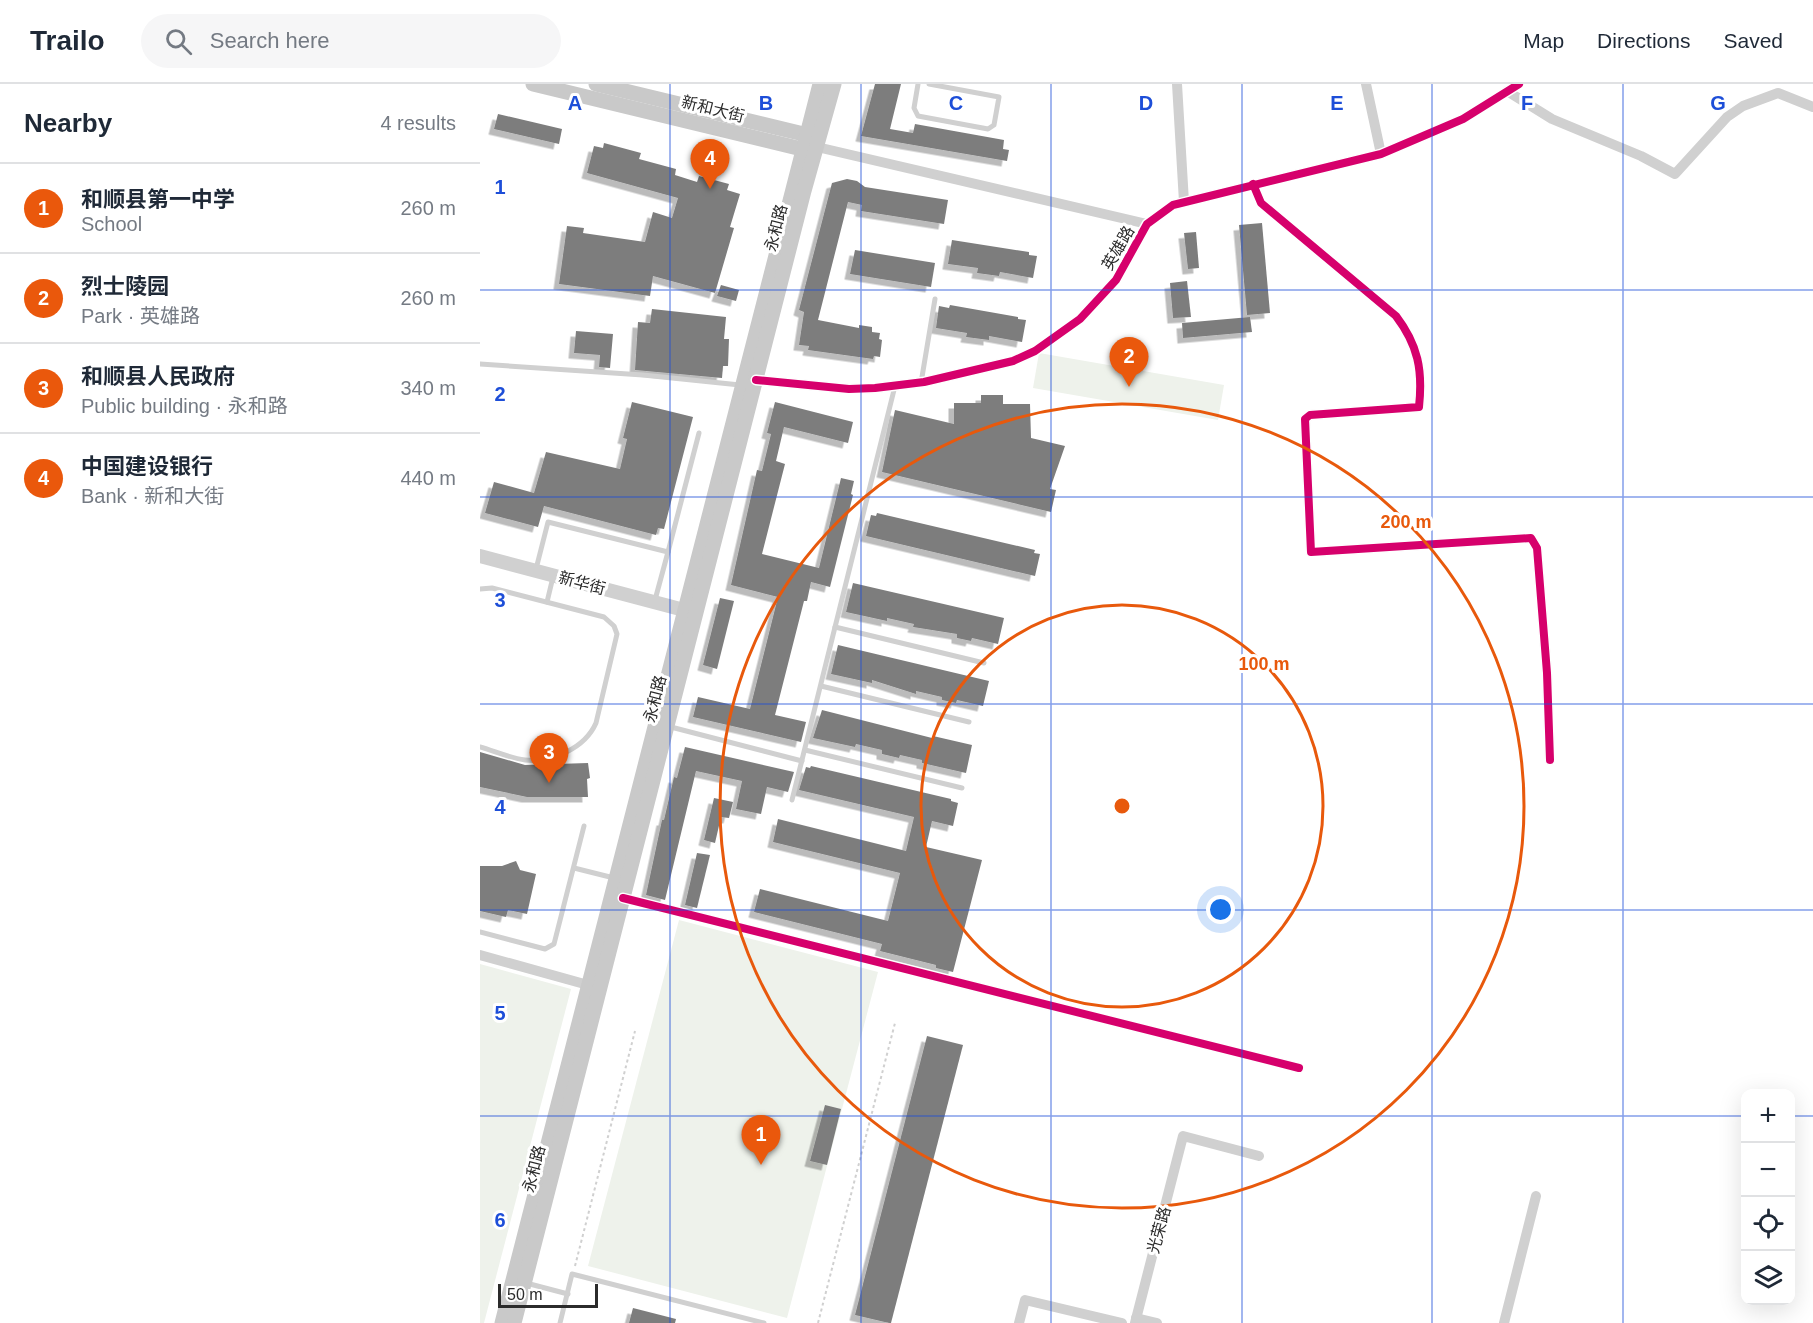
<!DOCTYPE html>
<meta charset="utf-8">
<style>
:root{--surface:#fff;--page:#f6f6f7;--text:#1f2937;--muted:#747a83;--line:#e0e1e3;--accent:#ea580c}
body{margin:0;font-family:Helvetica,"Noto Sans SC",sans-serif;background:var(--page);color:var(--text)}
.controls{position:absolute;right:18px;bottom:18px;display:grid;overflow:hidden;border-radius:12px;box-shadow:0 6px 24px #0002}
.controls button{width:54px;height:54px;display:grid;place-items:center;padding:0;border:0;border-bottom:2px solid var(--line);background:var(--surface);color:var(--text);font:30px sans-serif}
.scale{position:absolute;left:18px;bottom:15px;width:100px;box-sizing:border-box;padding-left:6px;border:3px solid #2b2b2b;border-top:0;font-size:16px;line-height:21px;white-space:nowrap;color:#2b2b2b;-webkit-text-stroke:4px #fff;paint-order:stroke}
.you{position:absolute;left:741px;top:826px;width:21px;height:21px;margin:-15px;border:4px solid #fff;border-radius:50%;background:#1a73e8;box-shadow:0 0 0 9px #1a73e833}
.badge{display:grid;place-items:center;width:39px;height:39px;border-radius:50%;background:var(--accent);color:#fff;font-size:20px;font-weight:700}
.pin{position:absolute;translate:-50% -50px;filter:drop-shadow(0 2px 3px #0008)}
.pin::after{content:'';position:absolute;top:32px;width:21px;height:18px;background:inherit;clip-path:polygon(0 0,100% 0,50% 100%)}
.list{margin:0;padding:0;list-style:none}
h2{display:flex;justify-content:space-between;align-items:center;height:78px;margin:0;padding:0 24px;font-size:26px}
h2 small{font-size:20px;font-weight:400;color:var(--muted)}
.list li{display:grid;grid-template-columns:39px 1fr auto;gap:18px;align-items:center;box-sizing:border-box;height:90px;padding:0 24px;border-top:2px solid var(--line)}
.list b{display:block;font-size:22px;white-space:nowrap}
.list p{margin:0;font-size:20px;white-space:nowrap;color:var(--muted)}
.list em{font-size:20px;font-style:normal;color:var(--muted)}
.icon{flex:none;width:33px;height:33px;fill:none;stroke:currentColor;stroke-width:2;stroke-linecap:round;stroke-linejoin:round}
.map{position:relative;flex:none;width:1333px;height:1239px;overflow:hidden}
header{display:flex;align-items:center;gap:36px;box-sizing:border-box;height:84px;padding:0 30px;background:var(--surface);border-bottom:2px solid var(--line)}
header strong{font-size:28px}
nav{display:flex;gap:33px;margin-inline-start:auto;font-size:21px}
.search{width:420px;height:54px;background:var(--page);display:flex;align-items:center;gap:15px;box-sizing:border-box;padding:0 21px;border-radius:33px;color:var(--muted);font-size:22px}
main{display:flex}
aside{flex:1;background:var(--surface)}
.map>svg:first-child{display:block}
.green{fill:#eef2eb}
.building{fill:#7d7d7d;filter:url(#shadow)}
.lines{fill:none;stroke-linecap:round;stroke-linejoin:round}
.path{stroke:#d0d0d0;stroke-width:2;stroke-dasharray:3 3;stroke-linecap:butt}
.service{stroke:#d0d0d0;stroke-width:5}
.minor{stroke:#d0d0d0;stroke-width:10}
.tertiary{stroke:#d0d0d0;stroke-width:14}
.secondary{stroke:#c9c9c9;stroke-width:15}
.cycleway-casing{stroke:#fff;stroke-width:11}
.cycleway{stroke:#d6006c;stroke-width:8}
.grid{fill:none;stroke:#1d4ed8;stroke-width:1.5;stroke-opacity:0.55}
.ring{fill:none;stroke:#e8590c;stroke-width:3}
.labels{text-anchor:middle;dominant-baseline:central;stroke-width:6;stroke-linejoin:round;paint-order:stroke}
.street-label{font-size:16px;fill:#2b2b2b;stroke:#fff}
.grid-label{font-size:20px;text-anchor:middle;font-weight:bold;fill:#1d4ed8;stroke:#fff;stroke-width:6;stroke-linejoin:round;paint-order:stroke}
.centre{fill:#e8590c;stroke:#fff;stroke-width:3}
.ring-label{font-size:18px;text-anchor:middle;font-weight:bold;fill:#e8590c;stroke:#fff;stroke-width:6;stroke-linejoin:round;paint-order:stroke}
</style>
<header>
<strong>Trailo</strong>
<div class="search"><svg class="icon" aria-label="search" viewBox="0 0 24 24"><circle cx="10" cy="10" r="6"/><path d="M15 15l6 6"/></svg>Search here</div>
<nav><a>Map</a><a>Directions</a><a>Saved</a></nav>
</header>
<main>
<aside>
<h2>Nearby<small>4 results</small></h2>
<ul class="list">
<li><span class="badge">1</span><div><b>和顺县第一中学</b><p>School</p></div><em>260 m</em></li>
<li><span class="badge">2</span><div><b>烈士陵园</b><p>Park · 英雄路</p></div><em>260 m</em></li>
<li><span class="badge">3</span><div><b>和顺县人民政府</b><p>Public building · 永和路</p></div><em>340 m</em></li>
<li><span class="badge">4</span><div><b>中国建设银行</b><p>Bank · 新和大街</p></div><em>440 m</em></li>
</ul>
</aside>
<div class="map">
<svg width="1333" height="1239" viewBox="0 0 1333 1239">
<defs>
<filter id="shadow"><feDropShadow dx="-5.5" dy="5.5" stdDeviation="0" flood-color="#0004"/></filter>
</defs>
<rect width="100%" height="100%" fill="#fff"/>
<g class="green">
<polygon points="559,269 744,301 738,336 553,304"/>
<polygon points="199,836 398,888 307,1234 108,1182"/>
<polygon points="0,880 91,905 4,1239 0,1239"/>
</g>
<g class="building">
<polygon points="395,0 421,0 410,45 433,49 435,40 524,56 523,65 529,66 527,77 381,52"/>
<polygon points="18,30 82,45 79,60 14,45"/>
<polygon points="124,59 161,69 159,75 196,85 195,91 217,98 219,92 249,100 247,106 260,110 250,143 254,144 235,209 173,192 170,212 79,200 87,142 104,144 103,149 165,158 173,128 192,134 198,114 107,89 114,62 123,64"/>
<polygon points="367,95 377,97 385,103 468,116 464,140 381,127 382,121 368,118 338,236 379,244 379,241 392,243 392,248 400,249 399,255 402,256 400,273 394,272 393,275 328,266 329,262 319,261 324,228 319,226 352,99"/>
<polygon points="782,139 790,229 767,231 759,141"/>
<polygon points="716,148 719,184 708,185 704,149"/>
<polygon points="472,156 549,168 549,171 557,172 553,194 520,188 519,192 497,189 498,184 468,180"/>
<polygon points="375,166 455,179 451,203 370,190"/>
<polygon points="707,197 711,233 693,234 690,199"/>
<polygon points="241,201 259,206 256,217 237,212"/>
<polygon points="470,221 538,233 538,235 546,236 542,258 509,252 509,256 486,253 487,249 456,244 459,222 469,224"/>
<polygon points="172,225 246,233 244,255 249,255 248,282 243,282 242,294 155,286 158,238 170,239"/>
<polygon points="770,233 772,248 703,254 702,239"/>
<polygon points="96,247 133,250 130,284 119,283 120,271 94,269"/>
<polygon points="501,311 523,311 523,320 550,320 551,354 585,362 570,405 576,406 571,428 402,388 415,326 474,340 474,319 501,319"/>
<polygon points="152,318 213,333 184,445 178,444 176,451 64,422 58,443 5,429 14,398 54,409 66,368 140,385 147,355 143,354"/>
<polygon points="295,318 373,338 368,359 304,343 296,377 305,380 282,470 339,484 361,394 374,397 371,410 373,411 350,503 331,498 327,517 324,517 295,631 326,638 321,658 213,633 218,613 270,625 298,513 251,501 277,386 282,387 291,350 287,349"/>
<polygon points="397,429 555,466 554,469 560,470 555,492 386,452 391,431 396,432"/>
<polygon points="373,499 524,534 518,560 492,554 491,557 477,554 477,550 433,543 434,540 407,534 407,537 366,528"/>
<polygon points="240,514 254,517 237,585 223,581"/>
<polygon points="358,561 509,597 503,622 477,616 476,619 462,616 462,613 436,607 436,610 392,596 392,599 351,590"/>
<polygon points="342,626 452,654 453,652 492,661 486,689 442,679 442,676 420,671 419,674 402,670 402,666 376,660 375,663 333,654"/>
<polygon points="205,663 314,688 308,708 287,703 281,730 256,725 262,697 216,687 185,816 166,811 182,736 184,736 194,693 197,694"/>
<polygon points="0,668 45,681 108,679 110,694 107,695 108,713 47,713 0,703"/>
<polygon points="331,682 471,715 471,717 478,719 473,742 452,737 446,763 502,776 473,888 456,884 456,881 400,867 402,860 274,828 280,805 408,837 420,789 293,758 298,735 426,767 434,733 319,706 326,683 330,684"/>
<polygon points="234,714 253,718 249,734 241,733 235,759 224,756"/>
<polygon points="217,769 230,771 217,824 205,821"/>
<polygon points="36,777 40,786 56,790 47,830 28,826 26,833 0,827 0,782 22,782"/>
<polygon points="447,952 483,961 411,1239 409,1239 375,1231"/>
<polygon points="345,1021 361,1025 347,1081 330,1077"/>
<polygon points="153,1224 196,1235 195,1239 149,1239"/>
</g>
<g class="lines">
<g class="path">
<polyline points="95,1182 155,947"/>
<polyline points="338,1239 415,939"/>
</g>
<g class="service">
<polyline points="438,0 434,24 438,32 508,45 514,41 519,13 449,0"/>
<polyline points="0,280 163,291 260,301"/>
<polyline points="441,299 455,215"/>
<polyline points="56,485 68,438 188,468 219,349"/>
<path d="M0,505L12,504L124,533L134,542L137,550L116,639C105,664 72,679 45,676C30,674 14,667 0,663"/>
<polyline points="175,516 188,468"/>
<polyline points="67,518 73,493"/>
<polyline points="355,543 504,579"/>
<polyline points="341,602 489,638"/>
<polyline points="187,642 322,677"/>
<polyline points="325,666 482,704"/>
<polyline points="312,716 415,302"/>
<polyline points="94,784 134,794"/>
<polyline points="0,848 65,865 74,860 104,742"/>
<polyline points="46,1199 88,1210"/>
<polyline points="80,1239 92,1190 284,1239"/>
</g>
<g class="minor">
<polyline points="697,0 704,118"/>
<polyline points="886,0 901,70"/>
<polyline points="1027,7 1072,35 1161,72 1195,90 1247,33 1263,22 1298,9 1333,23"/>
<polyline points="337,63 667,140"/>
<path d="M773,100L781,119L916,232C938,261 943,286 939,323L830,331L825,335L831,468L1051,454L1057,464L1067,589L1070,676"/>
<polyline points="276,296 369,305 395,304 444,298 533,277 555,267 600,235 636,196 667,140 693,121 901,70 983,35 1039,0"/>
<polyline points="143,814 819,984"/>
<polyline points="0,871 108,901"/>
<polyline points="656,1234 677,1239"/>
<polyline points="539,1239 545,1216 642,1239"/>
<polyline points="655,1239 703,1052 779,1072"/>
<polyline points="1024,1239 1056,1112"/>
</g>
<polyline class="tertiary" points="0,472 204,526"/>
<g class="secondary">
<polyline points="53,0 330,67"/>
<polyline points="116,0 336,53"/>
<polyline points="22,1239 340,0"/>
<polyline points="34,1239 324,107 354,0"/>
</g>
<defs>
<g id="cycleway">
<path d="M773,100L781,119L916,232C938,261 943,286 939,323L830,331L825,335L831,468L1051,454L1057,464L1067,589L1070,676"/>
<polyline points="276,296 369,305 395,304 444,298 533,277 555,267 600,235 636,196 667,140 693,121 901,70 983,35 1039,0"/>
<polyline points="143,814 819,984"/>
</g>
</defs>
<use href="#cycleway" class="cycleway-casing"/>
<use href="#cycleway" class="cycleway"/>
</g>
<path class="grid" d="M190,0V1239M381,0V1239M571,0V1239M762,0V1239M952,0V1239M1143,0V1239M0,206H1333M0,413H1333M0,620H1333M0,826H1333M0,1032H1266M1310,1032H1333"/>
<g class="ring">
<circle cx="642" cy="722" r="201"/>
<circle cx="642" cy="722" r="402"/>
</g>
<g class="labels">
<g class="street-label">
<text transform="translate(233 25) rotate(14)">新和大街</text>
<text transform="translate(296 144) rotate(-76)">永和路</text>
<text transform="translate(638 164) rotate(-60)">英雄路</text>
<text transform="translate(102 499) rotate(15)">新华街</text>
<text transform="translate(175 615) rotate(-76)">永和路</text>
<text transform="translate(54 1085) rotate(-76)">永和路</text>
<text transform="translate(679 1146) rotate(-75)">光荣路</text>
</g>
</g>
<g class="grid-label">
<text x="95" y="26">A</text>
<text x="286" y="26">B</text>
<text x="476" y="26">C</text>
<text x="666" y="26">D</text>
<text x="857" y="26">E</text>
<text x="1047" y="26">F</text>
<text x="1238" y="26">G</text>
<text x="20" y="110">1</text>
<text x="20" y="317">2</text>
<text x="20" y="523">3</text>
<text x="20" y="730">4</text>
<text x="20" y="936">5</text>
<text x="20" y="1143">6</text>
</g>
<circle cx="642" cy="722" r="9" class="centre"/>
<g class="ring-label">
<text x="926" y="444">200 m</text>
<text x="784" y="586">100 m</text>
</g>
</svg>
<div class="controls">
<button>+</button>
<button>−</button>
<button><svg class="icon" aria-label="locate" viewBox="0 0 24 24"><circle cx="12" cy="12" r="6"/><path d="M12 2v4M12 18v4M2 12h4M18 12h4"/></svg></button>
<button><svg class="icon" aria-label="layers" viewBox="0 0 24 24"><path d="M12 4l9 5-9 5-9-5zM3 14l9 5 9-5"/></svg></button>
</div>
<div class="scale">50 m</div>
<div class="you"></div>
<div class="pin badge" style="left:281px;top:1081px">1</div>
<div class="pin badge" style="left:649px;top:303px">2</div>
<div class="pin badge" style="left:69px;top:699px">3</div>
<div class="pin badge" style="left:230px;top:105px">4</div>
</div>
</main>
